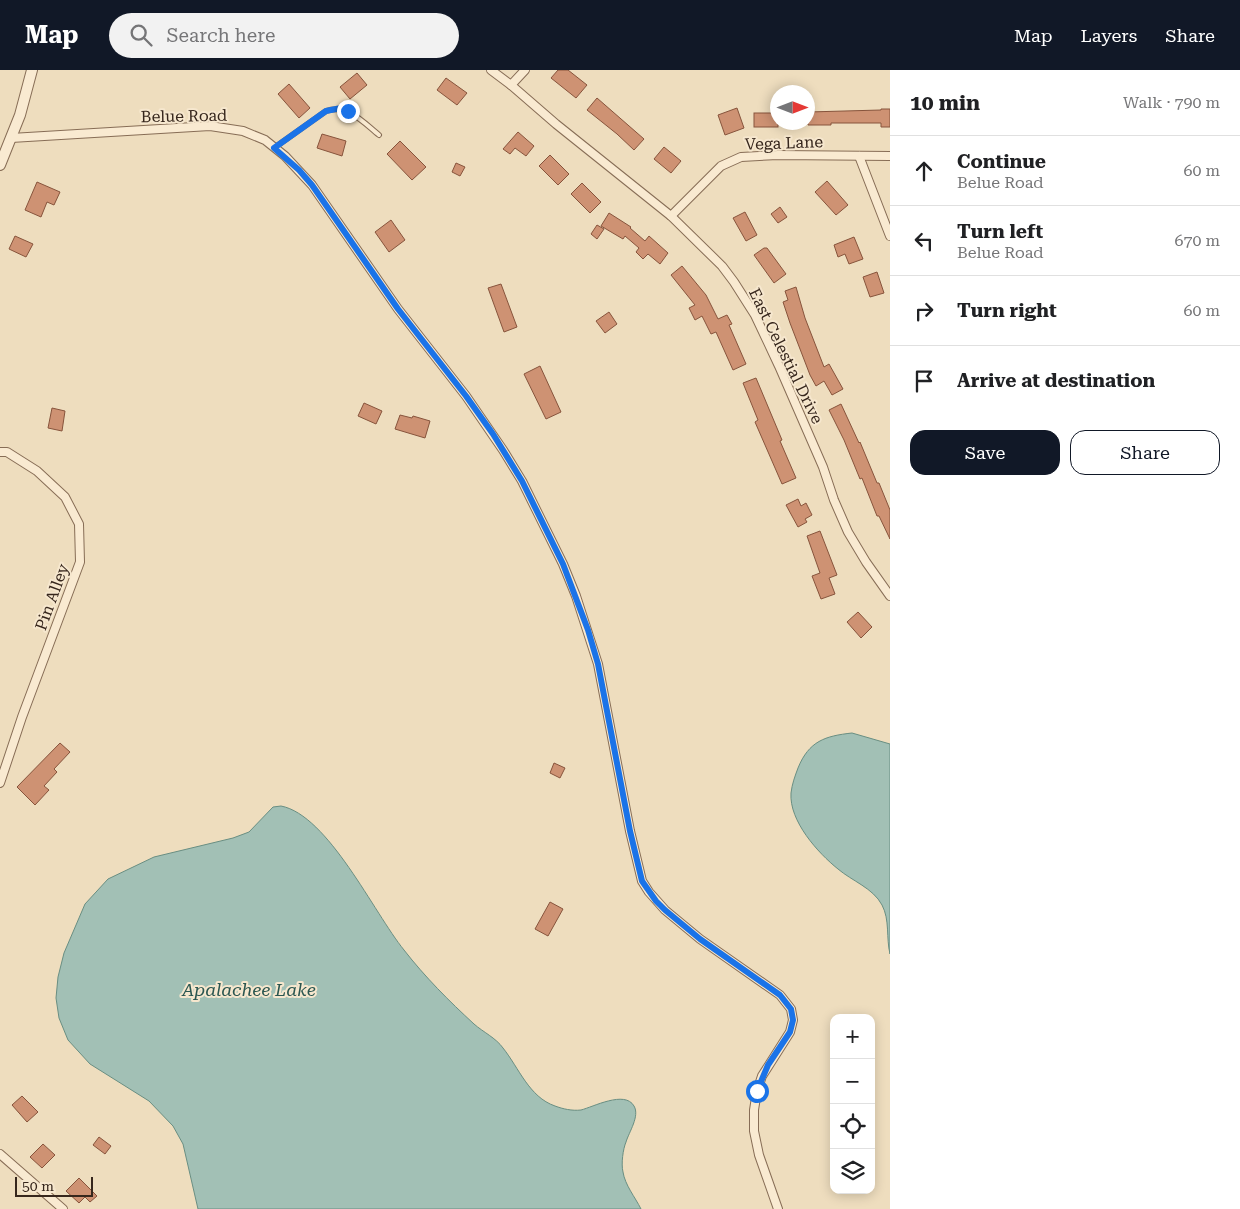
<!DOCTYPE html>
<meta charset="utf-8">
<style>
:root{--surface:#fff;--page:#f2f2f2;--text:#202124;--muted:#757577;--line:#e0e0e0;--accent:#111827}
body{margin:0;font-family:"Roboto Serif",serif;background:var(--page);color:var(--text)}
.controls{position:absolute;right:15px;bottom:15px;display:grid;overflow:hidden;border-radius:10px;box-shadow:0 2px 12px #0003}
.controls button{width:45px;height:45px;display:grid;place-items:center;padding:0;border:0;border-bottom:1px solid var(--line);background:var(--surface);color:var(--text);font:25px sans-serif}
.compass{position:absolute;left:770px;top:15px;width:45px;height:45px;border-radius:50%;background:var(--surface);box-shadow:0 2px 12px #0003;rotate:90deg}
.scale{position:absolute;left:15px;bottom:12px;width:78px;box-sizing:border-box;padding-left:5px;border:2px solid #36261c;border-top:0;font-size:14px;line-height:18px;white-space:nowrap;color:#36261c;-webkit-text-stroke:4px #f6e7ce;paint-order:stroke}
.stop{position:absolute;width:15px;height:15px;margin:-11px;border:4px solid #1a73e8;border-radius:50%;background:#fff}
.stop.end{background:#1a73e8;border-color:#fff;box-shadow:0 1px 5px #0008}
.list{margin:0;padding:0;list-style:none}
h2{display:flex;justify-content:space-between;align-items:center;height:65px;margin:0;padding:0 20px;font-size:21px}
h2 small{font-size:16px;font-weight:400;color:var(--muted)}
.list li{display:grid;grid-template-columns:32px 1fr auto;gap:15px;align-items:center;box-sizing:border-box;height:70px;padding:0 20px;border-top:1px solid var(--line)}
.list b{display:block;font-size:19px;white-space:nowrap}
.list p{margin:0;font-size:16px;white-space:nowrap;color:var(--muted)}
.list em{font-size:16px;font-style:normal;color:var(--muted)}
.actions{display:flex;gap:10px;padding:15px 20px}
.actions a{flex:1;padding:11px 0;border:1px solid var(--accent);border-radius:15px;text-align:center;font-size:18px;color:var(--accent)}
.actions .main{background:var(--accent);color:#fff}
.icon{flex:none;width:28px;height:28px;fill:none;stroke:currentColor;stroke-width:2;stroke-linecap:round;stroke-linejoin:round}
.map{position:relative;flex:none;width:890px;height:1139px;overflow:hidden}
header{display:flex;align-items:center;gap:30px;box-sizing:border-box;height:70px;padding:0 25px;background:var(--accent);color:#fff}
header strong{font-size:24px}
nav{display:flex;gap:28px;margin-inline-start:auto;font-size:18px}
.search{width:350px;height:45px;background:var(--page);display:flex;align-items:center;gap:12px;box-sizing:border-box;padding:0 18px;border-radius:28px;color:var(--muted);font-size:19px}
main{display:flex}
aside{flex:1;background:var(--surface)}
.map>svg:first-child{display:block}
.water{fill:#a2c0b5;stroke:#698e82}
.building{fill:#ce9273;stroke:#87543c}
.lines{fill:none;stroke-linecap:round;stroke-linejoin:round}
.service-casing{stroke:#876d56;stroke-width:6}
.minor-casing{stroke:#876d56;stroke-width:10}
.tertiary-casing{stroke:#876d56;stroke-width:12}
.service{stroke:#f9ead1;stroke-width:4}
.minor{stroke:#f9ead1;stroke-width:8}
.tertiary{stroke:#f9ead1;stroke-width:10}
.route{stroke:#1a73e8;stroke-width:6}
.labels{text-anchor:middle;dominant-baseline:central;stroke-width:4;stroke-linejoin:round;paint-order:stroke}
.street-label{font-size:16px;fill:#36261c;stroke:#f6e7ce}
.water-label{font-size:18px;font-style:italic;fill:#2a5650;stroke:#f6e7ce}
</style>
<header>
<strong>Map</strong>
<div class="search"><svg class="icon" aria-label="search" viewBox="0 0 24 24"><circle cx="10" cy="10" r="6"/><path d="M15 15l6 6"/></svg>Search here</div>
<nav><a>Map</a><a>Layers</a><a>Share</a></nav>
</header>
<main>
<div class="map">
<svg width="890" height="1139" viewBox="0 0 890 1139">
<rect width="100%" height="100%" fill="#eeddbe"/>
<g class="water">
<path d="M852,663L890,674V884C886,868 890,850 882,835C873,818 852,811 838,799C818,783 789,751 791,723C792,714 795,706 798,698C809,671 825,666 852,663Z"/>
<path d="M281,736C328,745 374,843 404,880C425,907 449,931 474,954C483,962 496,968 503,978C519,998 529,1027 555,1036C563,1039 572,1041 581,1040C593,1037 625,1020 634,1036C640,1046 629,1062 626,1072C623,1079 621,1094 623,1102C625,1115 635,1127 641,1139H198L183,1074L173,1056L149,1031L90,994L68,970L59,948L56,928L58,907L64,883L85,834L108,809L154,787L233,768L249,762L273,737Z"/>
</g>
<g class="building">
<polygon points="558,0 568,0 587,15 576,28 551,8"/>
<polygon points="357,3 367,15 350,29 340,17"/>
<polygon points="446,8 467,23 457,35 437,20"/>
<polygon points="289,14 310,38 299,48 278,24"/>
<polygon points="597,28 644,69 634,80 617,64 587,40"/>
<polygon points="737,38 744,58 725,65 718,45"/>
<polygon points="881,39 890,39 890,57 881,57 881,53 831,53 831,55 808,55 808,42 881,40"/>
<rect x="754" y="43" width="24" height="14"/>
<polygon points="518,62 534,76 526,86 515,78 510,84 503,79"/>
<polygon points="322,64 346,71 342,86 317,78"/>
<polygon points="400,71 426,97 412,110 387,84"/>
<polygon points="664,77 681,91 671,103 654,89"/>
<polygon points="550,85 569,104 558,115 539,96"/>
<polygon points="456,93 465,97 460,106 452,102"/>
<polygon points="827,111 848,135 836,145 815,122"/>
<polygon points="37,112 60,122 54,135 47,132 41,147 25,140"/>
<polygon points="582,113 601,132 590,143 571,124"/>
<polygon points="780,137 787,147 778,153 771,144"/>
<polygon points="745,142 757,165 746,171 733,148"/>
<polygon points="609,143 631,157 630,158 645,171 649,166 668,183 660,194 648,184 643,189 636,182 639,178 625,166 623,169 601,156"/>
<polygon points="391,150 405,170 389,182 375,162"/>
<polygon points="597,155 604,159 597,169 591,164"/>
<polygon points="15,166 33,174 26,187 9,179"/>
<polygon points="854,167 863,189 849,194 845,184 838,187 834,175"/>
<polygon points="764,178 767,178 786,204 774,213 754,185"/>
<polygon points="682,196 706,225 718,249 727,245 732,254 729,255 746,294 733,300 716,262 711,264 702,246 695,250 689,238 695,235 671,205"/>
<polygon points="877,202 884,223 870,227 863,207"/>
<polygon points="501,214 517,257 504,262 488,218"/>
<polygon points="796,217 805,248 824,297 829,294 843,319 832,325 824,311 816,316 810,305 790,253 783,232 788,230 785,221"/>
<polygon points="609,242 617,254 605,263 596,251"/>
<polygon points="540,296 561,342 546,349 524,304"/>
<polygon points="756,308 782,370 780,371 796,408 782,414 755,352 758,350 743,313"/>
<polygon points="364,333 382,341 376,354 358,346"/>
<polygon points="841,334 859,373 860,372 877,413 879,413 890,440 890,469 879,446 877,446 862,408 860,409 844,370 829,340"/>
<polygon points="52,338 65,341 62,361 48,358"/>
<polygon points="400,345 412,348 413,346 430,351 425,368 395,359"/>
<polygon points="798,429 801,436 806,433 812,445 805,449 807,452 798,457 786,435"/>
<polygon points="820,461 837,505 829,508 835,524 821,529 812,506 820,503 807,466"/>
<polygon points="858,542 872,557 861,568 847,552"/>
<polygon points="60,673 70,682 54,699 57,702 44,716 49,720 35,735 17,717"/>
<polygon points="554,693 565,698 560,708 550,703"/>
<polygon points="550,832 563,839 548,866 535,859"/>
<polygon points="22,1026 38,1042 27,1052 12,1035"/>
<polygon points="99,1067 111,1076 105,1084 93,1075"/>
<polygon points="43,1074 55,1085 42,1098 30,1087"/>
<polygon points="79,1108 97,1126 90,1132 85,1127 79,1133 66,1121"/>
</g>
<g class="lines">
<defs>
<path id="service" d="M274,78L326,41C347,33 364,53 379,65"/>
<g id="minor">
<polyline points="491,0 511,15 556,54 671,146 722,196 734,212 755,245 779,296 823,397 834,430 848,462 866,492 890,526"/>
<polyline points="511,15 525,0"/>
<polyline points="11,68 210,56 243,61 265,70 285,86 312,115 398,239 466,326 503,380 522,411 563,494 576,526 598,594 630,761 642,811 649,822 665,840 700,869 780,925 791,939 793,950 790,962 762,1006 757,1021 754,1040 754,1061 759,1085 778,1139"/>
<polyline points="859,86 890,166"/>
<polyline points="671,146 721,96 741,87 778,85 890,86"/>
<polyline points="0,382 7,382 37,401 65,427 79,454 80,492 22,647 0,713"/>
<polyline points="0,1084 63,1139"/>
</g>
<polyline id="tertiary" points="0,95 20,45 32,0"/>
</defs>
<use href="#service" class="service-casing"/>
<use href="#minor" class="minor-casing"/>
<use href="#tertiary" class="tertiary-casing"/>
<use href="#service" class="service"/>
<use href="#minor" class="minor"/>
<use href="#tertiary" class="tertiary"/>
</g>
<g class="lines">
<polyline class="route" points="348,41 341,38 326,41 274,78 299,100 312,115 398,239 466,326 493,364 522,411 563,494 588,560 598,594 630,761 642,811 656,831 665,840 700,869 780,925 791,939 793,950 790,962 768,995 757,1021"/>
</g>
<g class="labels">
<g class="street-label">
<text transform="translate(184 46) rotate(-1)">Belue Road</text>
<text transform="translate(784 73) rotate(-2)">Vega Lane</text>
<text transform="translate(786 286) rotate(64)">East Celestial Drive</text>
<text transform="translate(52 527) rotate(-70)">Pin Alley</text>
</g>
<g class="water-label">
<text x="249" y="919">Apalachee Lake</text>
</g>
</g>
</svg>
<div class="controls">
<button>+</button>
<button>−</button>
<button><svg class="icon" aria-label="locate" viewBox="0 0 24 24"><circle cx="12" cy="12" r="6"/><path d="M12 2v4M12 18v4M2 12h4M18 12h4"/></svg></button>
<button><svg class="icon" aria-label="layers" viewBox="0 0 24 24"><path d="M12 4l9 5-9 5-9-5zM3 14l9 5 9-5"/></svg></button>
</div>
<svg class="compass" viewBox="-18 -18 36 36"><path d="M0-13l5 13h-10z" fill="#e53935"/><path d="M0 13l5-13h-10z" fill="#757577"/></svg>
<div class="scale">50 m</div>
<div class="stop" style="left:757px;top:1021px"></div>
<div class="stop end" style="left:348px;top:41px"></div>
</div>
<aside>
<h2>10 min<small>Walk · 790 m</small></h2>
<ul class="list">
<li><svg class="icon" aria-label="ahead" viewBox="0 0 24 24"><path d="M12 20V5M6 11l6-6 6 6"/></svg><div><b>Continue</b><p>Belue Road</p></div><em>60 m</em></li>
<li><svg class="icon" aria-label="left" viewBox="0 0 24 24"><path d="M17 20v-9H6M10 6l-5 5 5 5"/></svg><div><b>Turn left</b><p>Belue Road</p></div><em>670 m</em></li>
<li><svg class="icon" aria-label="right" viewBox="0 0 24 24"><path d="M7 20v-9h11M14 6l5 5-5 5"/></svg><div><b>Turn right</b></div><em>60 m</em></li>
<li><svg class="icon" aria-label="arrive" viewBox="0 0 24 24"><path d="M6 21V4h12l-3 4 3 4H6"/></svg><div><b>Arrive at destination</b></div></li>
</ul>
<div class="actions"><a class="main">Save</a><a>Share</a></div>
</aside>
</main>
